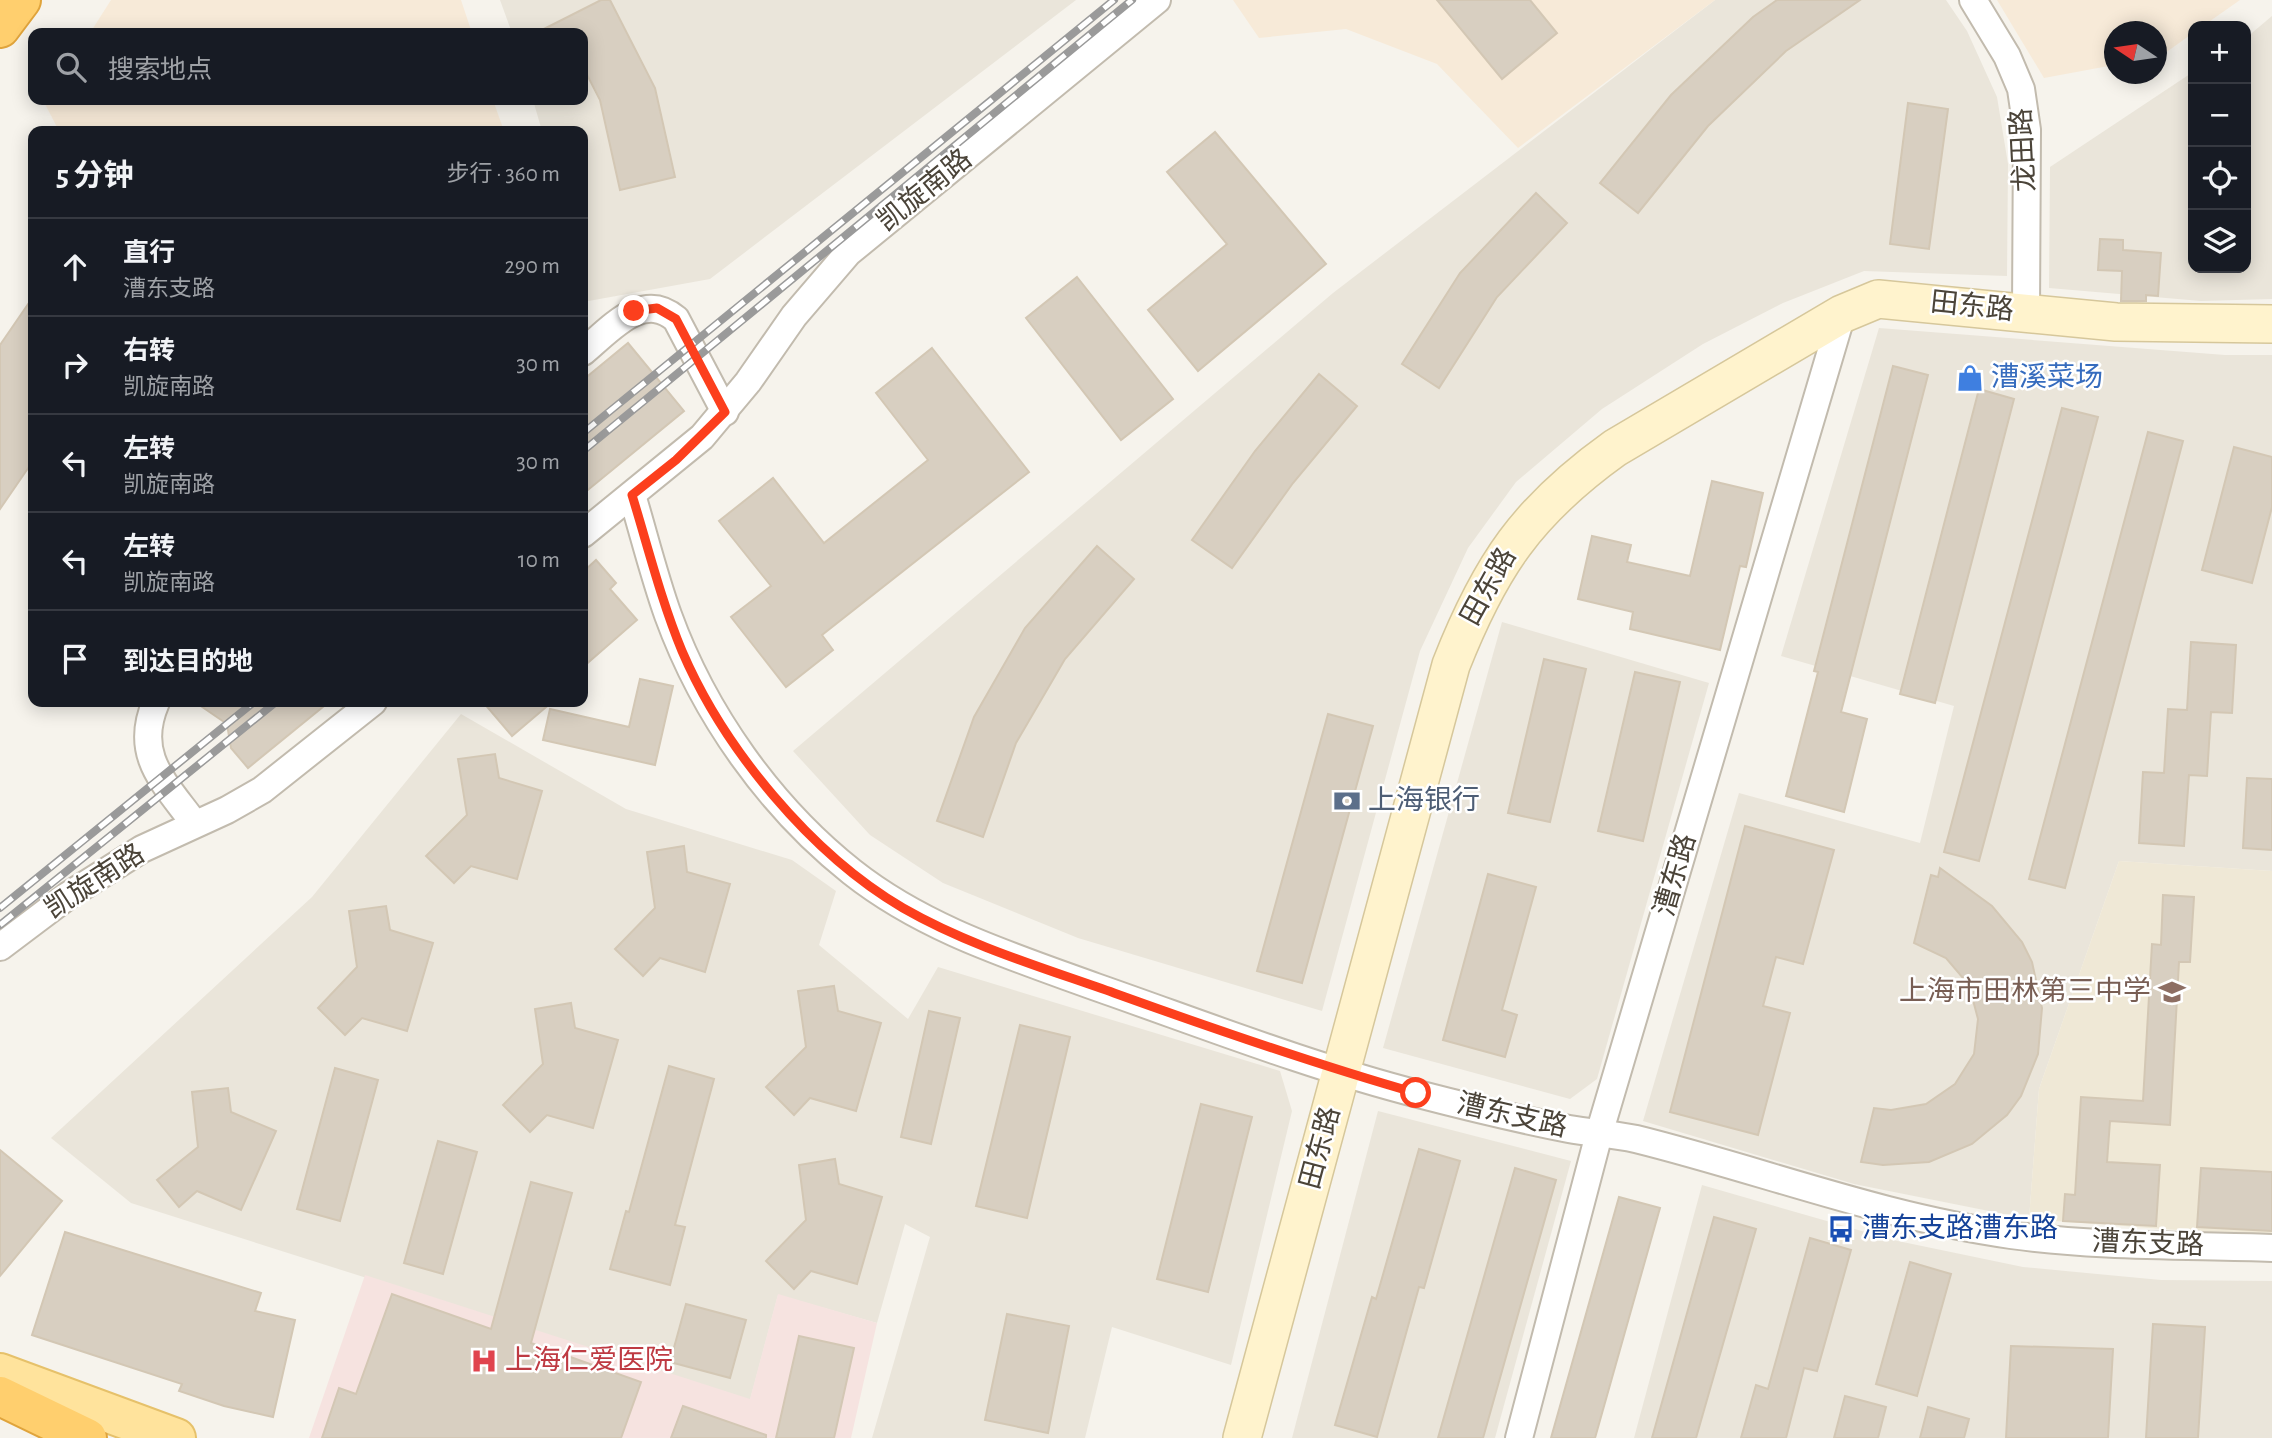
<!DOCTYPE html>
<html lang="zh">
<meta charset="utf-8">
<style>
:root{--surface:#171b24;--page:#20242c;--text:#f1f3f6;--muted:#9ea1a6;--line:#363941}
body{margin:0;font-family:"Alegreya Sans","Noto Sans SC",sans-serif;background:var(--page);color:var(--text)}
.controls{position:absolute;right:21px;top:21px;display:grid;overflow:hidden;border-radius:14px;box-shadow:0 4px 18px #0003}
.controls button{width:63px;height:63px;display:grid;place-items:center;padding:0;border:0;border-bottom:2px solid var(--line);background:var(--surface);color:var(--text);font:35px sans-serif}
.compass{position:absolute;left:2104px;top:21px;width:63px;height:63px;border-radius:50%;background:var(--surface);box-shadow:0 4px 18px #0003;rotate:283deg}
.stop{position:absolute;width:21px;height:21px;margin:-16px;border:5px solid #fc3f1d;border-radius:50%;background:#fff}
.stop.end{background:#fc3f1d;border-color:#fff;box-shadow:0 2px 7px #0008}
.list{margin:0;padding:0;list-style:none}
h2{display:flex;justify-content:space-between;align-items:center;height:91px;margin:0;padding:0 28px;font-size:30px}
h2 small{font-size:23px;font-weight:400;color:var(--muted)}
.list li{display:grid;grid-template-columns:46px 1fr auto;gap:21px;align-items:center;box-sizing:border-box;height:98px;padding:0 28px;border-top:2px solid var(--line)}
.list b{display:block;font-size:26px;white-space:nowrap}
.list p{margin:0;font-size:23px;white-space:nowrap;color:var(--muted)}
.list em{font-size:23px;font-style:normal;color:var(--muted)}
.icon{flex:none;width:38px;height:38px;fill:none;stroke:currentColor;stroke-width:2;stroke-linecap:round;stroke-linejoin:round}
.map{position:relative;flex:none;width:2272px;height:1438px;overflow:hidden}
.search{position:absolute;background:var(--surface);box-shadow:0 4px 18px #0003;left:28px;top:28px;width:560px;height:77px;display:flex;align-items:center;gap:18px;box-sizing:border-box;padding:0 24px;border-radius:14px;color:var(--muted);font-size:26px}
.panel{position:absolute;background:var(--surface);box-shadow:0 4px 18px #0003;left:28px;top:126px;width:560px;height:581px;border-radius:14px}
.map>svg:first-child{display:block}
.residential{fill:#eae5da}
.commercial{fill:#f7ead8}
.education{fill:#efe8d6}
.medical{fill:#f6e3e0}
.building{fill:#d8cfc1;stroke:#d3c7b4;stroke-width:2}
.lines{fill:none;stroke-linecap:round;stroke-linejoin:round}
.street-casing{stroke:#c2bbae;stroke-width:30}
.secondary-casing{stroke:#d6c79b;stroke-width:40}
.primary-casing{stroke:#e6c16a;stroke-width:42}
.highway-casing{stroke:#e0a43c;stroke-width:42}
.street{stroke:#fff;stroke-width:26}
.secondary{stroke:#fff3cd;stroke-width:37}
.primary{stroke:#ffe39c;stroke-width:38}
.highway{stroke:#ffcf6e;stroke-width:38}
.rail-casing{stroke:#9a9a9a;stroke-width:8}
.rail{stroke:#fff;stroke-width:5;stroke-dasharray:16;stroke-linecap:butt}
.route{stroke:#fc3f1d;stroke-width:9}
.labels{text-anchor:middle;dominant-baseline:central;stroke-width:5;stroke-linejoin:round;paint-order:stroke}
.street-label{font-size:28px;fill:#4b4439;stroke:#fff}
.shop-label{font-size:28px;fill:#366cbe;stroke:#fff;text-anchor:start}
.service-label{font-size:28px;fill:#4e5e75;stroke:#fff;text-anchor:start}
.education-label{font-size:28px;fill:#785e54;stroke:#fff;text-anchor:end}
.transit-label{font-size:28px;fill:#164399;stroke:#fff;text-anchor:start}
.health-label{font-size:28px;fill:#be3a42;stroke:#fff;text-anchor:start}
</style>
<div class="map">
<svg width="2272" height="1438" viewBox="0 0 2272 1438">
<rect width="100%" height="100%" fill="#f6f3ec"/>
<g class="residential">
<polygon points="500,0 1076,0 710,279 583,302 583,131 542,131 533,100 583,100 583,33 512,33"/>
<polygon points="1715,0 1946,0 1967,31 1997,97 2008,164 2007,276 1864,271 1783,303 1703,344 1602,409 1516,482 1468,548 1420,651 1322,1011 1078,938 943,883 870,835 793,751 1333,293"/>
<polygon points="2272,16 2272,299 2201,301 2049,288 2050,167 2193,72 2193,268 2246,268 2246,38"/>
<polygon points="1879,328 2225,355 2272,355 2272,871 2119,861 2039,1089 2029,1219 1854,1184 1643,1121 1739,793 1920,843 1954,706 1781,656"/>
<polygon points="1502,622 1709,683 1597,1079 1570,1099 1383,1048"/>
<polygon points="461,714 626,809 792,860 836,891 819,945 908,1019 938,967 1280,1071 1292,1111 1231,1365 1112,1327 1085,1438 872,1438 930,1237 905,1224 877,1323 778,1295 750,1400 131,1203 51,1138 312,897"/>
<polygon points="1378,1111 1571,1161 1495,1438 1292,1438"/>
<polygon points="1702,1185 1893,1240 2023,1267 2161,1280 2272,1281 2272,1438 1634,1438"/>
</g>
<g class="commercial">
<polygon points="111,0 461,0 472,33 90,33"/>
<polygon points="1233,0 1715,0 1518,148 1437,64 1346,29 1259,38"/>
<polygon points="1997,0 2240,0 2203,26 2193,26 2193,33 2161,56 2157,57 2156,32 2114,32 2114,65 2044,78"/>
<polygon points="47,100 493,100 504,131 59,131 45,104"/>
</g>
<polygon class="education" points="2119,861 2272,871 2272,1237 2029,1219 2039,1089"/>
<polygon class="medical" points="365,1275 750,1399 778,1294 877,1323 851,1438 309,1438"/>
<g class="building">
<polygon points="601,0 610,0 655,88 675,177 620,190 600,100 583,67 583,33 536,33"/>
<polygon points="1437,0 1530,0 1557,33 1502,79"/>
<polygon points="1777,0 1860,0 1786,51 1708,126 1638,213 1600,183 1671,95 1753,17"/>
<polygon points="1908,103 1948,109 1929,249 1890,244"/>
<polygon points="1215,132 1326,264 1198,371 1148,310 1227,244 1167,172"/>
<polygon points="1536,193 1567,223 1497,297 1439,388 1402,364 1460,273"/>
<polygon points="2100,239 2123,240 2123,250 2161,253 2158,296 2146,295 2146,301 2121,301 2122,271 2098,270"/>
<polygon points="1077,277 1173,399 1121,440 1026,318"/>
<polygon points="33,297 33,461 0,509 0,345"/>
<polygon points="628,343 684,411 583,494 583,380"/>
<polygon points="932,348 1029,472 822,635 833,650 786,687 731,617 771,586 719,521 773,478 824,543 928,460 876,393"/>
<polygon points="1893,366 1928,375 1841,712 1867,719 1844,812 1786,796 1818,672 1814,671"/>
<polygon points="1319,374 1357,406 1293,483 1232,568 1192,540 1255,451"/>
<polygon points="1979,389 2014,399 1935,703 1900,694"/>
<polygon points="2062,408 2098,417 1979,861 1944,852"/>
<polygon points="2148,432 2183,441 2065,888 2029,879"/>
<polygon points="2234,447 2272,457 2272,507 2252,583 2202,570"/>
<polygon points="1712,481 1763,493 1746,567 1740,566 1720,650 1630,629 1633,612 1578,599 1592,536 1631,545 1627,562 1690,576"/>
<polygon points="1097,546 1134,579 1065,659 1016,743 983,837 937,821 974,717 1025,628"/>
<polygon points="596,560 616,583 610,589 637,620 583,667 583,572"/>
<polygon points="2191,642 2236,645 2232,713 2211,712 2207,776 2189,775 2184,846 2139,843 2143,772 2164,773 2168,709 2187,710"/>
<polygon points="1544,659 1586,669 1550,822 1508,813"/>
<polygon points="1635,672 1680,682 1643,841 1598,831"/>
<polygon points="640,679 673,686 655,765 543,740 550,709 629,727"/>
<polygon points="195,702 329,702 248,768 231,748 227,724"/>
<polygon points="483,702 552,702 512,736"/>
<polygon points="1328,714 1373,726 1302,983 1257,971"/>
<polygon points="495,754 499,778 542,791 517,879 471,866 454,883 426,856 467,815 458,759"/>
<polygon points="2247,778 2272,779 2272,850 2243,848"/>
<polygon points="1745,826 1834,850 1803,964 1776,957 1763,1006 1790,1013 1758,1135 1670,1112"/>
<polygon points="684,846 687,872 730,884 705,972 660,958 643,976 615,949 655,908 647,852"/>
<polygon points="1940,868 1992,906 2022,942 2032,962 2042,1008 2038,1054 2021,1096 2007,1115 1972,1144 1929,1162 1883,1165 1861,1162 1874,1108 1891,1110 1926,1104 1955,1084 1974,1054 1978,1019 1969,985 1946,958 1914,943 1931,875 1938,877"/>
<polygon points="1488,874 1536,887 1502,1010 1517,1015 1505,1057 1443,1040"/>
<polygon points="2163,895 2194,897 2190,962 2179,962 2170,1125 2110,1121 2107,1162 2160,1165 2156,1226 2063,1221 2065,1194 2075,1195 2081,1097 2143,1101 2152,944 2161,945"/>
<polygon points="386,906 390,930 433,943 407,1031 362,1018 345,1035 318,1008 357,967 349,911"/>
<polygon points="834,986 838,1011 881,1023 856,1111 810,1098 794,1115 766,1087 806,1047 798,991"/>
<polygon points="571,1003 575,1028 618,1040 593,1128 547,1115 530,1132 503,1105 543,1064 535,1009"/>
<polygon points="929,1011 960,1018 931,1144 901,1137"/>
<polygon points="1020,1025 1070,1037 1027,1218 976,1206"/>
<polygon points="669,1066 714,1079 675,1225 685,1227 670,1285 610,1269 626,1211 629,1212"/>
<polygon points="335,1068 378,1080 340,1221 297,1209"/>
<polygon points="228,1088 231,1112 276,1131 241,1210 197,1191 179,1207 157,1180 198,1147 192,1092"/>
<polygon points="1201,1104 1252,1117 1208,1292 1157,1279"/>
<polygon points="438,1141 477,1152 443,1274 404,1263"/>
<polygon points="1419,1149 1460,1161 1424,1288 1419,1287 1377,1437 1335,1425 1372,1297 1376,1299"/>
<polygon points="0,1150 62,1201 0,1276"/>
<polygon points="835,1159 839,1184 882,1197 857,1284 811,1271 794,1289 766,1261 806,1220 799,1165"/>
<polygon points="1515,1168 1556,1180 1515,1325 1483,1438 1438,1438"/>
<polygon points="2201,1168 2272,1172 2272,1231 2197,1227"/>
<polygon points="531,1182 572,1193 531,1343 641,1382 621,1438 322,1438 339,1388 356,1394 392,1294 491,1329"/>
<polygon points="1619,1197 1660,1208 1595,1438 1551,1438"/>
<polygon points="1714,1217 1756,1229 1696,1438 1652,1438"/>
<polygon points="65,1232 261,1293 255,1311 295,1320 273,1417 224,1406 179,1391 182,1384 32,1335"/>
<polygon points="1810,1238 1851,1250 1817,1371 1804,1368 1786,1438 1741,1438 1756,1385 1768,1389"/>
<polygon points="1910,1262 1951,1274 1917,1396 1876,1384"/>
<polygon points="686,1304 746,1320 730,1378 670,1362"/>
<polygon points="1007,1314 1069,1326 1048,1433 985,1420"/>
<polygon points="2153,1324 2205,1327 2198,1438 2146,1438"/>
<polygon points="799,1336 854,1348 834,1438 776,1438"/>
<polygon points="2011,1346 2113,1349 2108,1438 2006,1438"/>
<polygon points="1845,1396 1886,1407 1878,1438 1834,1438"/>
<polygon points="683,1406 766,1435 766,1438 671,1438"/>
<polygon points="1928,1407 1969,1419 1964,1438 1920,1438"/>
</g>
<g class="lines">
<defs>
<g id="street">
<polyline points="1973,0 2007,56 2021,89 2027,130 2026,312"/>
<path d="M583,352C610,330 642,290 676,319L725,412"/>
<path d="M632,495C644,535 654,576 668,615C704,714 770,807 852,872C924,929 1011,956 1096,987C1202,1024 1309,1066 1418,1094C1468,1107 1518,1119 1569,1129C1591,1133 1614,1134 1636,1139C1761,1170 1882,1217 2011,1235C2097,1247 2186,1245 2272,1248"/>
<polyline points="583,534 702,437 748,382 794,316 848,253 1157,0"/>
<path d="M156,702C133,755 164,782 194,823"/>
<polyline points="0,947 69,895 142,849 227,810 262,790 373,702"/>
<polyline points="1519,1438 1599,1134 1842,314"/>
</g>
<path id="secondary" d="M1242,1438L1451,665C1490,566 1527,511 1615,448L1842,314L1878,299L2116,322L2272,324"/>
<polyline id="primary" points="0,1373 176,1438"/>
<g id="highway">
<polyline points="0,28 21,0"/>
<polyline points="0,1396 87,1438"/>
</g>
</defs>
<use href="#street" class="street-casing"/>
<use href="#secondary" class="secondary-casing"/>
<use href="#primary" class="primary-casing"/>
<use href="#highway" class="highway-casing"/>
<use href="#street" class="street"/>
<use href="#secondary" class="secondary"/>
<use href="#primary" class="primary"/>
<use href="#highway" class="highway"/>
<defs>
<g id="rail">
<polyline points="583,433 1114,0"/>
<polyline points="583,451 1132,0"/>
<polyline points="0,908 254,702"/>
<polyline points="0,925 276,702"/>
</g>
</defs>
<use href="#rail" class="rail-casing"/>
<use href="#rail" class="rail"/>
</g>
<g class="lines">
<path class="route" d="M634,311L657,308L676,319L725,412L676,460L632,495C648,547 661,600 682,651C724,749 811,854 903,908C969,946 1044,968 1114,993C1214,1029 1314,1064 1416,1093"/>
</g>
<defs>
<symbol id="shop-bare" viewBox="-9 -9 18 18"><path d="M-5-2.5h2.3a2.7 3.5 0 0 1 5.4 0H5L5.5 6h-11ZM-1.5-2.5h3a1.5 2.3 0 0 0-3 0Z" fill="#3f7fe0" stroke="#fff" stroke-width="2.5" paint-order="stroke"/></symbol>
<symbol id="bank-bare" viewBox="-9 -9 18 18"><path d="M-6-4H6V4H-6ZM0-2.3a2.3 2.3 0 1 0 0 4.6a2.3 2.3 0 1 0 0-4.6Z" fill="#5c6f8a" stroke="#fff" stroke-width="2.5" paint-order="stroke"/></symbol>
<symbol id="school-bare" viewBox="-9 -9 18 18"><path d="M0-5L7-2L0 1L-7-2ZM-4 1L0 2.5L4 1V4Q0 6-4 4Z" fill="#8d6e63" stroke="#fff" stroke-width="2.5" paint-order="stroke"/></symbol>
<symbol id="bus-bare" viewBox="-9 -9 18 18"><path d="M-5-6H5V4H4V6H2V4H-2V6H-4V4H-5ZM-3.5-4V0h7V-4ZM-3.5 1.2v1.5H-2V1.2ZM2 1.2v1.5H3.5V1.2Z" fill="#1a4fb4" stroke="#fff" stroke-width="2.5" paint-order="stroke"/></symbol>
<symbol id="hospital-bare" viewBox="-9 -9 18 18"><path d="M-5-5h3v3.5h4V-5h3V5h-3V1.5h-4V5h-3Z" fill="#e0444e" stroke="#fff" stroke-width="2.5" paint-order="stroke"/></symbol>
</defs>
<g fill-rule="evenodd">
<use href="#shop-bare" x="1951" y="359" width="38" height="38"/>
<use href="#bank-bare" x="1328" y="782" width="38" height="38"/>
<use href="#school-bare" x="2153" y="973" width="38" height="38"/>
<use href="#bus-bare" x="1822" y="1210" width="38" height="38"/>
<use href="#hospital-bare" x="465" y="1342" width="38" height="38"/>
</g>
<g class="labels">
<g class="street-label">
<text transform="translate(2024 150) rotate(-93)">龙田路</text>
<text transform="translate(925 191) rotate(-39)">凯旋南路</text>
<text transform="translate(1972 307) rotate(6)">田东路</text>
<text transform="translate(1489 587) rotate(-61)">田东路</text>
<text transform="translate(1676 875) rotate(-74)">漕东路</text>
<text transform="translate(95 882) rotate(-33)">凯旋南路</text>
<text transform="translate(1512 1116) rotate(13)">漕东支路</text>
<text transform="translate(1321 1148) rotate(-75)">田东路</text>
<text transform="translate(2148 1244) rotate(2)">漕东支路</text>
</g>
<g class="shop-label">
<text x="1991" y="378">漕溪菜场</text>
</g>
<g class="service-label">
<text x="1368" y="801">上海银行</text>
</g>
<g class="education-label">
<text x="2151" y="992">上海市田林第三中学</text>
</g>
<g class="transit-label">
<text x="1862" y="1229">漕东支路漕东路</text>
</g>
<g class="health-label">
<text x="505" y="1361">上海仁爱医院</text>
</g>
</g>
</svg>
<div class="controls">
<button>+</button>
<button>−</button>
<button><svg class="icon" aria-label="locate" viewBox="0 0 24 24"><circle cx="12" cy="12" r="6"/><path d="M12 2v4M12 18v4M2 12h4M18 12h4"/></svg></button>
<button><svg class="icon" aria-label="layers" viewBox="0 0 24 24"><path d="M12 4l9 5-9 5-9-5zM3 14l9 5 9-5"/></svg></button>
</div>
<svg class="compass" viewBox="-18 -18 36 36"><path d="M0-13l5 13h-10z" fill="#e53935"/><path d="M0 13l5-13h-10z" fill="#9ea1a6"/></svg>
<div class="stop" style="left:1416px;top:1093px"></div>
<div class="stop end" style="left:634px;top:311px"></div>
<div class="search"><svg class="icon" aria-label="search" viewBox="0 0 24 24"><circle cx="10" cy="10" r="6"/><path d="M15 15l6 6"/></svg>搜索地点</div>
<section class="panel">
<h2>5 分钟<small>步行 · 360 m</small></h2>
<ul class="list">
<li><svg class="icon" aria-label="ahead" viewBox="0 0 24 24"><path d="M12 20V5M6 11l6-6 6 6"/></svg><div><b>直行</b><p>漕东支路</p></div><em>290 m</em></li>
<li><svg class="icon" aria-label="right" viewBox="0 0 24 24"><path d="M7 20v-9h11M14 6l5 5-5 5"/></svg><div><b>右转</b><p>凯旋南路</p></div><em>30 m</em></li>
<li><svg class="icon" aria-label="left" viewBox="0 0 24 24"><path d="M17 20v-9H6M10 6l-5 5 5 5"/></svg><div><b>左转</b><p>凯旋南路</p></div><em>30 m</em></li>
<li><svg class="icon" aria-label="left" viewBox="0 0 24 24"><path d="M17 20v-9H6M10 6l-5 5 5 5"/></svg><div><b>左转</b><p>凯旋南路</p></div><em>10 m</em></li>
<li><svg class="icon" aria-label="arrive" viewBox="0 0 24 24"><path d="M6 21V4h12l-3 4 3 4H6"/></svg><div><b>到达目的地</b></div></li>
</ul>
</section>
</div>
